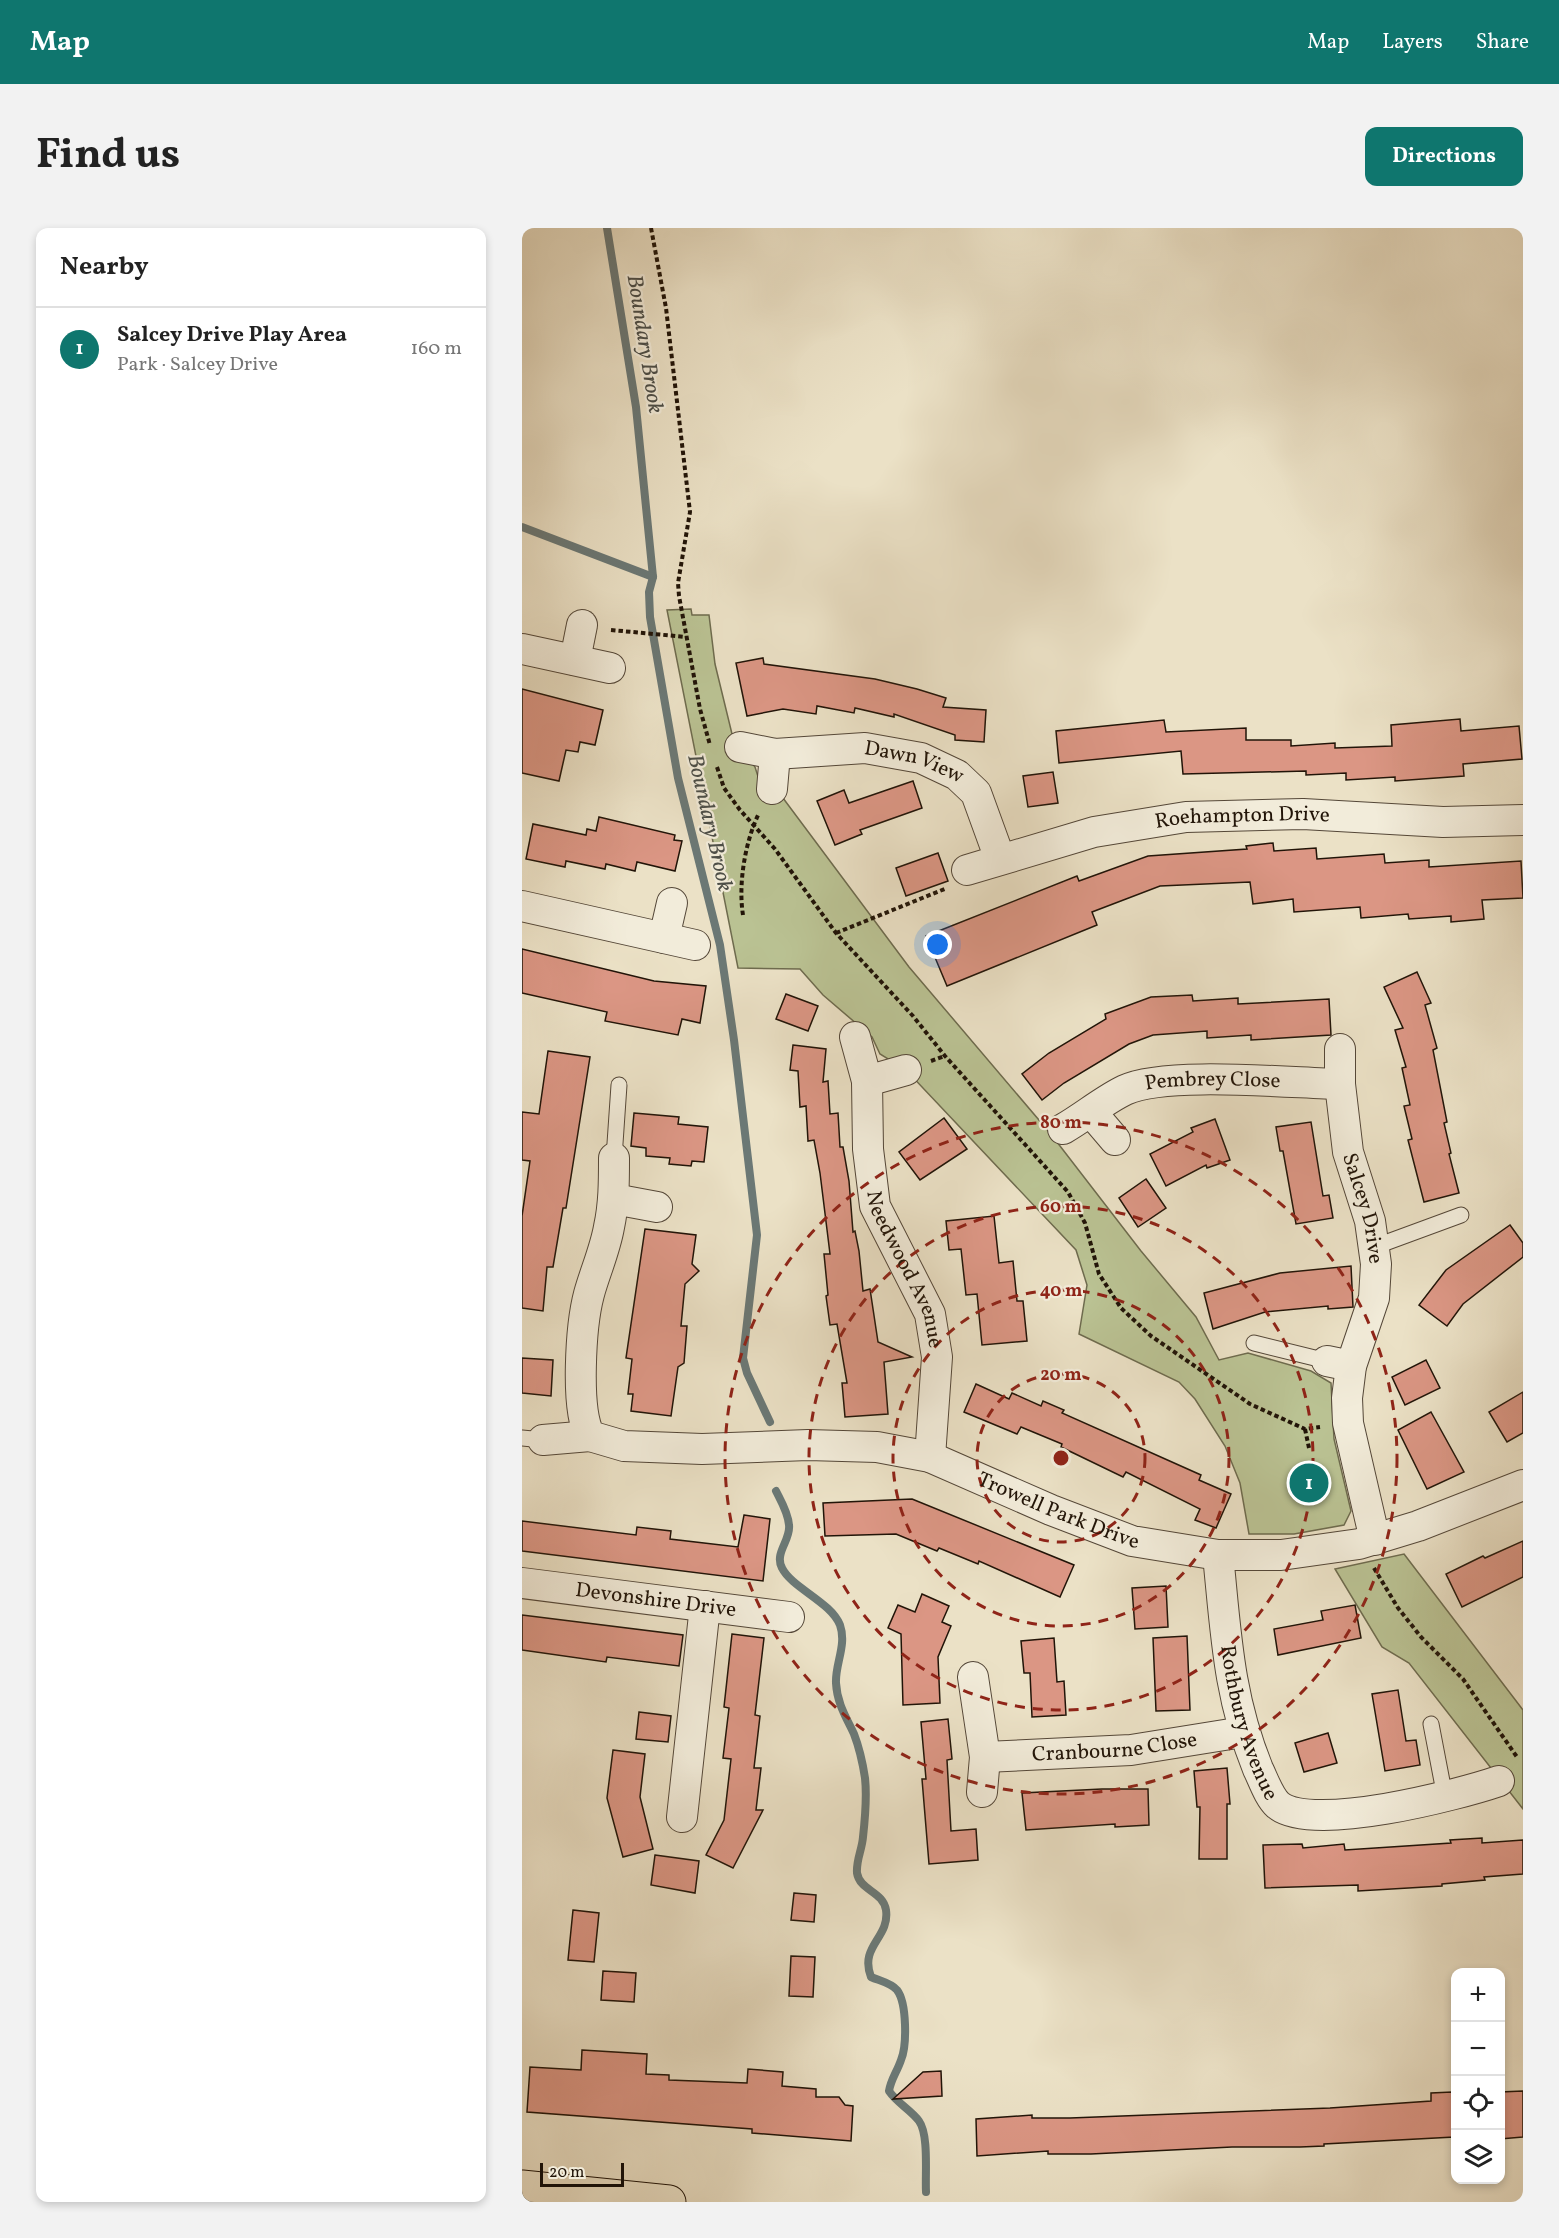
<!DOCTYPE html>
<meta charset="utf-8">
<style>
:root{--surface:#fff;--page:#f2f2f2;--text:#222;--muted:#767676;--line:#e0e0e0;--accent:#0f766e}
body{margin:0;font-family:Vollkorn,serif;background:var(--page);color:var(--text)}
.controls{position:absolute;right:18px;bottom:18px;display:grid;overflow:hidden;border-radius:12px;box-shadow:0 3px 9px #0003}
.controls button{width:54px;height:54px;display:grid;place-items:center;padding:0;border:0;border-bottom:2px solid var(--line);background:var(--surface);color:var(--text);font:30px sans-serif}
.scale{position:absolute;left:18px;bottom:15px;width:84px;box-sizing:border-box;padding-left:6px;border:3px solid #211408;border-top:0;font-size:16px;line-height:21px;white-space:nowrap;color:#211408;-webkit-text-stroke:4px #f2ecda;paint-order:stroke}
.you{position:absolute;left:416px;top:717px;width:21px;height:21px;margin:-15px;border:4px solid #fff;border-radius:50%;background:#1a73e8;box-shadow:0 0 0 9px #1a73e833}
.badge{display:grid;place-items:center;width:39px;height:39px;border-radius:50%;background:var(--accent);color:#fff;font-size:20px;font-weight:700}
.pin{position:absolute;translate:-50% -50%;border:3px solid #fff;box-shadow:0 2px 6px #0006}
.list{margin:0;padding:0;list-style:none}
h2{display:flex;justify-content:space-between;align-items:center;height:78px;margin:0;padding:0 24px;font-size:26px}
h2 small{font-size:20px;font-weight:400;color:var(--muted)}
.list li{display:grid;grid-template-columns:39px 1fr auto;gap:18px;align-items:center;box-sizing:border-box;height:84px;padding:0 24px;border-top:2px solid var(--line)}
.list b{display:block;font-size:22px;white-space:nowrap}
.list p{margin:0;font-size:20px;white-space:nowrap;color:var(--muted)}
.list em{font-size:20px;font-style:normal;color:var(--muted)}
.icon{flex:none;width:33px;height:33px;fill:none;stroke:currentColor;stroke-width:2;stroke-linecap:round;stroke-linejoin:round}
.map{position:relative;flex:none;width:1001px;height:1974px;overflow:hidden;border-radius:12px}
header{display:flex;align-items:center;gap:36px;box-sizing:border-box;height:84px;padding:0 30px;background:var(--accent);color:#fff}
header strong{font-size:28px}
nav{display:flex;gap:33px;margin-inline-start:auto;font-size:21px}
.intro{display:flex;align-items:center;justify-content:space-between;box-sizing:border-box;height:144px;padding:0 36px}
h1{margin:0;font-size:42px}
.button{padding:15px 27px;border-radius:12px;background:var(--accent);color:#fff;font-size:21px;font-weight:700}
main{display:flex;gap:36px;padding:0 36px}
aside{flex:1;background:var(--surface);border-radius:12px;box-shadow:0 3px 9px #0003}
.map>svg:first-child{display:block}
.green{fill:#bac293;stroke:#6e6b4e;stroke-width:1.5}
.lines{fill:none;stroke-linecap:round;stroke-linejoin:round}
.stream{stroke:#6b7875;stroke-width:8}
.building{fill:#db9684;stroke:#211408;stroke-width:1.5}
.service-casing{stroke:#544738;stroke-width:17}
.minor-casing{stroke:#544738;stroke-width:32}
.primary-casing{stroke:#211408;stroke-width:35}
.path{stroke:#211408;stroke-width:4;stroke-dasharray:4.5 3;stroke-linecap:butt}
.service{stroke:#f2ecda;stroke-width:15}
.minor{stroke:#f2ecda;stroke-width:30}
.primary{stroke:#ebe1c6;stroke-width:33}
.ring{fill:none;stroke:#8f2418;stroke-width:3;stroke-dasharray:10 8}
.labels{text-anchor:middle;dominant-baseline:central;stroke-width:4.5;stroke-linejoin:round;paint-order:stroke}
.street-label{font-size:21px;fill:#211408;stroke:#f2ecda}
.water-label{font-size:22px;font-style:italic;fill:#4c4e48;stroke:#f2ecda}
.centre{fill:#8f2418;stroke:#f2ecda;stroke-width:3}
.ring-label{font-size:18px;text-anchor:middle;font-weight:bold;fill:#8f2418;stroke:#f2ecda;stroke-width:4.5;stroke-linejoin:round;paint-order:stroke}
</style>
<header>
<strong>Map</strong>
<nav><a>Map</a><a>Layers</a><a>Share</a></nav>
</header>
<div class="intro"><h1>Find us</h1><a class="button">Directions</a></div>
<main>
<aside>
<h2>Nearby<small></small></h2>
<ul class="list">
<li><span class="badge">1</span><div><b>Salcey Drive Play Area</b><p>Park · Salcey Drive</p></div><em>160 m</em></li>
</ul>
</aside>
<div class="map">
<svg width="1001" height="1974" viewBox="0 0 1001 1974">
<rect width="100%" height="100%" fill="#ebe1c6"/>
<filter id="stains"><feTurbulence type="fractalNoise" baseFrequency=".00333" numOctaves="4"/><feColorMatrix values="0 0 0 0 .2 0 0 0 0 .09 0 0 0 0 .02 0 0 0 .5 -.17"/></filter>
<radialGradient id="worn" r=".72"><stop offset=".6" stop-color="#630" stop-opacity="0"/><stop offset="1" stop-color="#630" stop-opacity=".3"/></radialGradient>
<g class="green">
<polygon points="169,381 170,387 187,387 193,436 210,506 233,539 241,564 258,566 387,739 528,905 619,1023 674,1089 697,1132 726,1125 789,1143 809,1155 812,1211 829,1283 822,1297 772,1306 727,1306 718,1255 703,1218 673,1171 657,1154 557,1106 565,1057 554,1022 384,842 358,826 350,809 301,767 278,741 216,740 145,382"/>
<polygon points="882,1326 1001,1482 1001,1581 887,1435 860,1419 813,1341"/>
</g>
<g class="lines">
<g class="stream">
<polyline points="85,0 114,179 131,349 127,364 128,389 156,550 198,717 212,812 235,1007 221,1130 225,1145 248,1194"/>
<polyline points="0,299 131,349"/>
<path d="M254,1263C259,1273 266,1284 267,1297C269,1312 252,1325 260,1340C270,1360 309,1374 318,1397C325,1417 313,1436 314,1455C315,1475 324,1489 332,1506C337,1519 341,1537 343,1550C345,1568 343,1591 341,1609C340,1622 334,1632 335,1645C338,1663 361,1663 364,1682C368,1710 337,1718 349,1749C358,1753 369,1755 375,1762C385,1775 385,1818 379,1832C375,1844 369,1851 367,1863C375,1875 389,1882 397,1893C407,1907 403,1946 404,1964"/>
</g>
</g>
<g class="building">
<polygon points="241,430 242,436 353,451 395,461 424,470 421,479 464,482 462,514 433,512 433,507 372,486 372,489 333,480 332,485 295,478 294,486 261,481 225,488 214,435"/>
<polygon points="0,461 81,482 73,517 58,514 56,524 44,522 37,553 0,545"/>
<polygon points="938,491 939,503 997,498 1000,531 941,536 942,548 873,553 873,549 824,552 824,545 784,547 784,543 661,546 659,523 537,535 534,503 642,492 644,504 724,500 724,512 769,512 769,518 813,515 813,520 870,518 869,497"/>
<polygon points="531,544 536,575 506,579 501,548"/>
<polygon points="391,553 400,580 338,602 340,606 313,617 295,573 322,562 327,575"/>
<polygon points="77,589 153,607 152,612 160,613 153,643 115,634 113,643 84,636 83,641 44,633 43,639 4,631 11,596 64,607 65,601 74,603"/>
<polygon points="751,615 752,623 794,620 795,631 862,626 863,635 907,632 907,639 999,633 1001,670 960,672 962,691 929,694 929,688 887,691 886,686 839,690 838,679 772,684 771,671 731,676 728,654 638,658 570,684 575,697 425,758 404,708 555,648 557,653 626,628 725,621 724,618"/>
<polygon points="416,625 426,653 384,668 374,640"/>
<polygon points="0,721 132,753 184,758 178,795 160,791 156,807 83,793 85,784 0,765"/>
<polygon points="895,744 909,775 903,777 915,820 911,822 925,894 922,895 929,925 927,926 937,965 902,974 886,912 890,911 882,878 888,877 880,840 884,839 873,802 881,800 862,759"/>
<polygon points="264,766 296,778 286,803 254,791"/>
<polygon points="670,767 671,773 716,770 716,776 807,771 809,807 729,812 729,807 685,810 685,803 631,807 607,816 542,855 520,872 500,846 527,825 584,791 583,786 629,769"/>
<polygon points="271,817 304,821 301,854 306,853 308,886 316,885 318,919 321,919 327,953 331,1004 333,1003 337,1023 341,1063 348,1061 356,1114 390,1129 362,1134 366,1186 323,1189 320,1155 325,1155 315,1096 308,1097 304,1068 306,1067 302,1026 308,1026 298,945 292,912 286,913 284,878 278,879 276,843 268,842"/>
<polygon points="26,823 68,829 44,980 41,980 31,1039 25,1039 21,1083 0,1080 0,988 8,933 0,932 0,884 17,886"/>
<polygon points="112,885 157,889 156,896 186,899 182,934 170,933 169,938 147,936 148,930 124,928 124,920 109,918"/>
<polygon points="422,890 445,921 398,952 377,924"/>
<polygon points="693,891 708,932 685,940 684,937 644,958 628,926 671,904 669,900"/>
<polygon points="789,894 801,968 807,967 811,990 774,996 761,923 758,923 754,899"/>
<polygon points="624,951 644,980 616,999 597,970"/>
<polygon points="472,988 477,1035 491,1033 495,1073 501,1073 505,1113 460,1117 455,1066 444,1067 439,1021 427,1022 424,993"/>
<polygon points="988,997 1001,1015 1001,1029 941,1076 925,1098 897,1077 924,1042"/>
<polygon points="123,1001 174,1007 170,1036 177,1043 163,1056 159,1098 165,1098 162,1135 156,1139 149,1188 109,1183 111,1166 106,1166 110,1131 104,1130"/>
<polygon points="829,1038 831,1079 806,1081 806,1078 743,1084 691,1101 682,1065 758,1045"/>
<polygon points="0,1130 31,1132 29,1168 0,1165"/>
<polygon points="904,1132 918,1160 883,1177 870,1149"/>
<polygon points="454,1156 487,1171 490,1165 519,1178 521,1173 542,1182 540,1185 679,1247 677,1252 709,1266 694,1300 673,1292 678,1281 604,1244 601,1249 539,1219 540,1216 499,1199 495,1206 442,1184"/>
<polygon points="1001,1164 1001,1205 985,1214 967,1184"/>
<polygon points="909,1184 942,1244 905,1261 876,1202"/>
<polygon points="390,1271 552,1337 538,1369 457,1333 456,1336 417,1320 415,1323 374,1306 303,1308 301,1275"/>
<polygon points="222,1287 248,1291 241,1353 0,1323 0,1293 114,1307 115,1299 149,1303 148,1311 216,1319"/>
<polygon points="1001,1313 1001,1349 940,1379 924,1346 961,1328 963,1330"/>
<polygon points="644,1358 646,1399 613,1401 610,1360"/>
<polygon points="400,1366 427,1378 420,1394 429,1398 416,1429 418,1475 381,1477 379,1406 366,1400 376,1377 393,1384"/>
<polygon points="833,1377 839,1410 756,1427 752,1401 801,1392 799,1383"/>
<polygon points="0,1387 161,1407 157,1438 85,1429 84,1434 0,1422"/>
<polygon points="210,1406 242,1410 233,1487 238,1488 232,1540 239,1540 234,1582 241,1582 211,1640 184,1627 202,1592 209,1531 201,1530 207,1480 202,1479"/>
<polygon points="665,1408 668,1482 634,1483 631,1410"/>
<polygon points="532,1410 535,1454 542,1453 544,1487 510,1489 508,1445 502,1445 499,1413"/>
<polygon points="876,1462 884,1513 894,1512 898,1537 863,1543 850,1466"/>
<polygon points="117,1484 149,1488 146,1514 114,1511"/>
<polygon points="426,1491 430,1531 425,1532 429,1603 454,1601 456,1632 407,1636 400,1551 404,1551 399,1494"/>
<polygon points="806,1505 815,1535 782,1544 773,1515"/>
<polygon points="91,1522 123,1526 118,1569 131,1621 101,1629 85,1570"/>
<polygon points="705,1540 708,1576 705,1576 705,1631 677,1631 678,1579 675,1579 672,1543"/>
<polygon points="580,1561 626,1561 627,1597 593,1599 593,1596 504,1602 500,1565"/>
<polygon points="960,1610 960,1615 1001,1612 1001,1646 962,1649 963,1652 920,1656 920,1658 836,1663 836,1657 743,1660 741,1617 780,1616 781,1620 822,1616 823,1622 929,1615 928,1612"/>
<polygon points="133,1627 177,1633 173,1665 129,1657"/>
<polygon points="272,1665 294,1667 292,1694 269,1692"/>
<polygon points="51,1682 77,1685 72,1734 46,1732"/>
<polygon points="269,1728 293,1729 291,1769 267,1768"/>
<polygon points="81,1743 114,1745 112,1774 79,1772"/>
<polygon points="60,1822 125,1826 124,1846 147,1847 147,1852 225,1855 226,1841 261,1844 260,1858 294,1861 294,1869 317,1869 323,1877 331,1878 329,1913 230,1905 230,1901 5,1884 8,1839 59,1842"/>
<polygon points="419,1843 420,1868 371,1871 401,1844"/>
<polygon points="1001,1863 1001,1909 978,1911 978,1864"/>
<polygon points="930,1864 932,1909 802,1916 802,1918 778,1919 710,1919 569,1926 526,1926 526,1923 455,1928 454,1891 510,1887 510,1890 548,1890 808,1880 909,1873 909,1865"/>
</g>
<g class="lines">
<defs>
<g id="service">
<polyline points="92,930 97,857"/>
<polyline points="852,1019 939,987"/>
<polyline points="732,1115 805,1133"/>
<polyline points="0,1210 21,1212"/>
<polyline points="909,1496 923,1569"/>
</g>
<g id="minor">
<polyline points="0,421 88,440"/>
<polyline points="53,432 60,397"/>
<path id="s1" d="M218,519L253,526L343,520L399,530L435,547L454,565L478,631"/>
<polyline points="250,561 253,526"/>
<path id="s2" d="M445,642L572,604L664,589L781,586L921,594L1001,592"/>
<polyline points="0,678 173,717"/>
<polyline points="142,710 150,675"/>
<polyline points="333,809 345,853"/>
<path id="s3" d="M818,821V856L826,924L848,993L854,1036L852,1070L829,1138L825,1170L826,1195L853,1312"/>
<path id="s4" d="M384,842L345,853L346,921L353,978L408,1086L415,1129L408,1229"/>
<polyline points="570,885 593,912"/>
<path id="s5" d="M541,901C562,889 582,872 603,862C643,843 769,855 818,856"/>
<path id="s6" d="M92,930C92,953 92,976 87,999C83,1022 73,1044 67,1066C59,1096 53,1181 68,1208L102,1218L180,1221L286,1217L355,1219L408,1229L529,1282L610,1313L696,1327H759L837,1316L896,1298L1001,1257"/>
<polyline points="92,971 135,979"/>
<polyline points="805,1133 829,1138"/>
<polyline points="21,1212 68,1208"/>
<path id="s7" d="M696,1327C704,1405 706,1467 736,1541C741,1551 747,1569 756,1577C790,1605 936,1567 977,1553"/>
<path id="s8" d="M0,1355L267,1389"/>
<polyline points="451,1449 463,1529 460,1564"/>
<path id="s9" d="M463,1529L609,1522L721,1504"/>
<polyline points="160,1589 183,1378"/>
</g>
<polyline id="primary" points="0,1959 147,1974"/>
</defs>
<use href="#service" class="service-casing"/>
<use href="#minor" class="minor-casing"/>
<use href="#primary" class="primary-casing"/>
<g class="path">
<polyline points="129,0 144,80 168,284 156,355 157,368 178,481 188,517"/>
<polyline points="89,402 164,409"/>
<polyline points="195,539 202,560 218,582 253,621 314,705 391,788 423,828 546,964 563,995 577,1046 599,1080 629,1108 728,1176 783,1201 798,1199"/>
<path d="M221,687C216,656 223,614 237,585"/>
<polyline points="314,705 425,660"/>
<polyline points="409,833 423,828"/>
<polyline points="783,1201 787,1220"/>
<polyline points="852,1340 876,1380 899,1409 941,1451 995,1529"/>
</g>
<use href="#service" class="service"/>
<use href="#minor" class="minor"/>
<use href="#primary" class="primary"/>
</g>
<g class="ring">
<circle cx="539" cy="1230" r="84"/>
<circle cx="539" cy="1230" r="168"/>
<circle cx="539" cy="1230" r="252"/>
<circle cx="539" cy="1230" r="336"/>
</g>
<g class="labels">
<g class="street-label">
<text stroke="none"><textPath href="#s1" startOffset="177">Dawn View</textPath></text>
<text stroke="none"><textPath href="#s2" startOffset="282">Roehampton Drive</textPath></text>
<text stroke="none"><textPath href="#s5" startOffset="162">Pembrey Close</textPath></text>
<text stroke="none"><textPath href="#s3" startOffset="162">Salcey Drive</textPath></text>
<text stroke="none"><textPath href="#s4" startOffset="236">Needwood Avenue</textPath></text>
<text stroke="none"><textPath href="#s6" startOffset="765">Trowell Park Drive</textPath></text>
<text stroke="none"><textPath href="#s8" startOffset="135">Devonshire Drive</textPath></text>
<text stroke="none"><textPath href="#s7" startOffset="171">Rothbury Avenue</textPath></text>
<text stroke="none"><textPath href="#s9" startOffset="130">Cranbourne Close</textPath></text>
</g>
<g class="water-label">
<text transform="translate(122 116) rotate(81)">Boundary Brook</text>
<text transform="translate(187 595) rotate(77)">Boundary Brook</text>
</g>
</g>
<circle cx="539" cy="1230" r="9" class="centre"/>
<g class="ring-label">
<text x="539" y="900">80 m</text>
<text x="539" y="984">60 m</text>
<text x="539" y="1068">40 m</text>
<text x="539" y="1152">20 m</text>
</g>
<rect width="100%" height="100%" filter="url(#stains)"/>
<rect width="100%" height="100%" fill="url(#worn)"/>
</svg>
<div class="controls">
<button>+</button>
<button>−</button>
<button><svg class="icon" aria-label="locate" viewBox="0 0 24 24"><circle cx="12" cy="12" r="6"/><path d="M12 2v4M12 18v4M2 12h4M18 12h4"/></svg></button>
<button><svg class="icon" aria-label="layers" viewBox="0 0 24 24"><path d="M12 4l9 5-9 5-9-5zM3 14l9 5 9-5"/></svg></button>
</div>
<div class="scale">20 m</div>
<div class="you"></div>
<div class="pin badge" style="left:787px;top:1255px">1</div>
</div>
</main>
